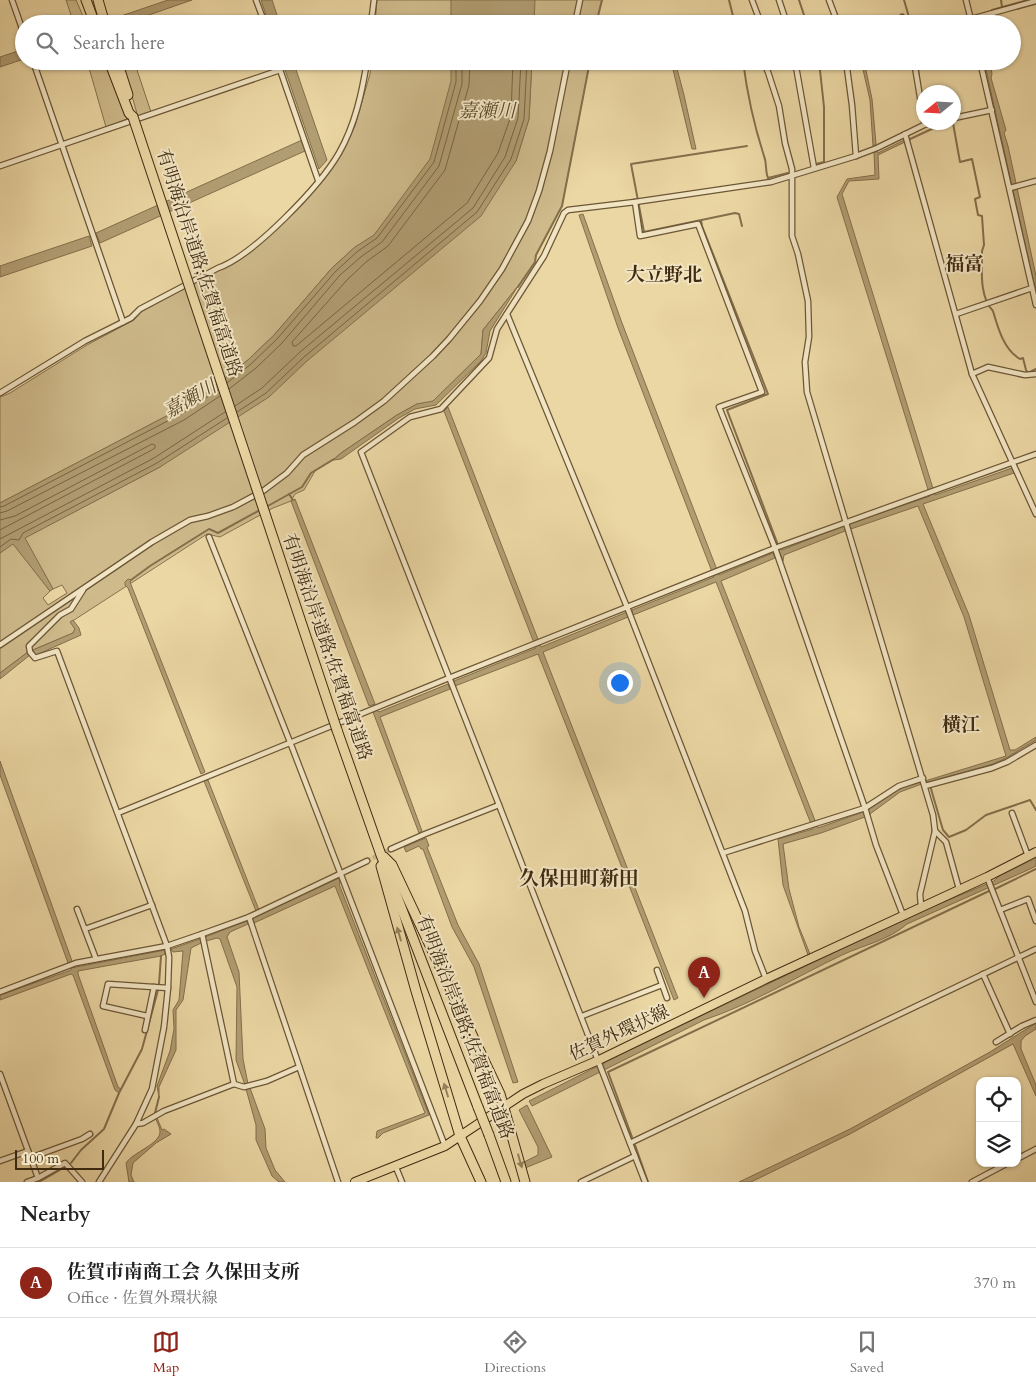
<!DOCTYPE html>
<meta charset="utf-8">
<style>
:root{--surface:#fff;--page:#f6f6f6;--text:#222;--muted:#767676;--line:#e0e0e0;--accent:#8f2418}
body{margin:0;font-family:Cardo,"Noto Serif JP",serif;background:var(--page);color:var(--text)}
.controls{position:absolute;right:15px;bottom:15px;display:grid;overflow:hidden;border-radius:10px;box-shadow:0 1px 4px #0004}
.controls button{width:45px;height:45px;display:grid;place-items:center;padding:0;border:0;border-bottom:1px solid var(--line);background:var(--surface);color:var(--text);font:25px sans-serif}
.compass{position:absolute;left:916px;top:85px;width:45px;height:45px;border-radius:50%;background:var(--surface);box-shadow:0 1px 4px #0004;rotate:252deg}
.scale{position:absolute;left:15px;bottom:12px;width:89px;box-sizing:border-box;padding-left:5px;border:2px solid #402b11;border-top:0;font-size:14px;line-height:18px;white-space:nowrap;color:#402b11;-webkit-text-stroke:4px #f2e5c4;paint-order:stroke}
.you{position:absolute;left:619px;top:682px;width:18px;height:18px;margin:-12px;border:4px solid #fff;border-radius:50%;background:#1a73e8;box-shadow:0 0 0 8px #1a73e833}
.badge{display:grid;place-items:center;width:32px;height:32px;border-radius:50%;background:var(--accent);color:#fff;font-size:16px;font-weight:700}
.pin{position:absolute;translate:-50% -41px;filter:drop-shadow(0 1px 2px #0008)}
.pin::after{content:'';position:absolute;top:26px;width:18px;height:15px;background:inherit;clip-path:polygon(0 0,100% 0,50% 100%)}
.list{margin:0;padding:0;list-style:none}
h2{display:flex;justify-content:space-between;align-items:center;height:65px;margin:0;padding:0 20px;font-size:21px}
h2 small{font-size:16px;font-weight:400;color:var(--muted)}
.list li{display:grid;grid-template-columns:32px 1fr auto;gap:15px;align-items:center;box-sizing:border-box;height:70px;padding:0 20px;border-top:1px solid var(--line)}
.list b{display:block;font-size:19px;white-space:nowrap}
.list p{margin:0;font-size:16px;white-space:nowrap;color:var(--muted)}
.list em{font-size:16px;font-style:normal;color:var(--muted)}
.icon{flex:none;width:28px;height:28px;fill:none;stroke:currentColor;stroke-width:2;stroke-linecap:round;stroke-linejoin:round}
.map{position:relative;flex:none;width:1036px;height:1182px;overflow:hidden}
.search{position:absolute;background:var(--surface);box-shadow:0 1px 4px #0004;left:15px;right:15px;top:15px;height:55px;display:flex;align-items:center;gap:12px;box-sizing:border-box;padding:0 18px;border-radius:28px;color:var(--muted);font-size:19px}
.sheet{height:135px;background:var(--surface)}
nav{display:flex;justify-content:space-around;align-items:center;box-sizing:border-box;height:70px;border-top:1px solid var(--line);background:var(--surface);font-size:14px;color:var(--muted)}
nav a{display:grid;justify-items:center;gap:2px}
nav .on{color:var(--accent)}
.map>svg:first-child{display:block}
.green{fill:#ceba8b;stroke:#87724e}
.water{fill:#b19d72;stroke:#846f4b}
.lines{fill:none;stroke-linecap:round;stroke-linejoin:round}
.shore{stroke:#786442;stroke-width:1}
.stream{stroke:#846f4b;stroke-width:2}
.minor-tunnel{stroke:#c9b587;stroke-width:4.5;stroke-dasharray:4.5 2;stroke-linecap:butt}
.minor-casing{stroke:#6b5636;stroke-width:7}
.primary-casing{stroke:#402b11;stroke-width:10}
.motorway-casing{stroke:#402b11;stroke-width:11}
.minor{stroke:#f2e5c4;stroke-width:4.5}
.primary{stroke:#ebd7a4;stroke-width:8}
.motorway{stroke:#ebd7a4;stroke-width:9}
.motorway-bridge-casing{stroke:#402b11;stroke-width:11;stroke-linecap:butt}
.motorway-bridge{stroke:#ebd7a4;stroke-width:9}
.oneway{fill:#96815a}
.labels{text-anchor:middle;dominant-baseline:central;stroke-width:4;stroke-linejoin:round;paint-order:stroke}
.street-label{font-size:18px;fill:#402b11;stroke:#f2e5c4}
.water-label{font-size:19px;font-style:italic;fill:#5c4829;stroke:#f2e5c4}
.neighbourhood-label{font-size:19px;font-weight:bold;fill:#402b11;stroke:#f2e5c4}
.quarter-label{font-size:20px;font-weight:bold;fill:#402b11;stroke:#f2e5c4}
</style>
<div class="map">
<svg width="1036" height="1182" viewBox="0 0 1036 1182">
<rect width="100%" height="100%" fill="#ebd7a4"/>
<filter id="stains"><feTurbulence type="fractalNoise" baseFrequency=".004" numOctaves="4"/><feColorMatrix values="0 0 0 0 .2 0 0 0 0 .09 0 0 0 0 .02 0 0 0 .5 -.17"/></filter>
<radialGradient id="worn" r=".72"><stop offset=".6" stop-color="#630" stop-opacity="0"/><stop offset="1" stop-color="#630" stop-opacity=".3"/></radialGradient>
<g class="green">
<polygon points="66,0 76,0 86,23 74,24"/>
<polygon points="377,0 507,0 506,24 375,24"/>
<polygon points="534,0 602,0 596,24 534,24"/>
<polygon points="87,61 105,61 127,119 106,127"/>
<polygon points="122,61 134,61 151,112 138,117"/>
<polygon points="371,61 502,61 395,226 355,247 332,268 274,335 248,360 203,395 178,410 0,503 0,397 10,393 87,345 134,320 141,312 217,270 231,264 271,234 302,205 341,155 355,126 370,74"/>
<polygon points="532,61 590,61 562,206 536,255 535,262 518,286 483,330 481,354 433,402 417,404 397,415 341,453 333,460 315,471 304,490 295,494 291,501 273,508 220,537 207,534 71,622 75,629 73,633 28,652 0,673 0,553 13,543 50,591 43,598 48,605 67,593 62,585 53,589 24,538 160,467 516,161 529,119"/>
</g>
<g class="water">
<polygon points="168,0 192,0 123,24 113,24 110,18 118,17"/>
<polygon points="261,0 272,0 280,24 269,24"/>
<polygon points="451,0 535,0 534,24 451,24"/>
<polygon points="24,49 24,59 0,67 0,57"/>
<polygon points="282,61 293,61 327,160 319,169"/>
<polygon points="451,61 532,61 529,119 516,161 481,216 307,361 269,397 160,467 25,538 53,589 50,591 13,544 0,553 0,503 178,410 203,395 248,360 274,335 332,268 355,247 374,235 430,159 451,81"/>
<polygon points="671,61 675,61 684,95 696,149 692,149"/>
<polygon points="861,61 864,61 872,99 876,144 873,146 870,100"/>
<polygon points="984,61 990,61 992,74 991,78 1006,130 1004,133 1008,146 1036,276 1036,293"/>
<polygon points="302,140 305,151 100,243 96,233"/>
<polygon points="904,140 905,142 878,155 879,179 849,181 842,194 935,495 1012,468 1014,473 923,504 969,615 1010,750 1015,750 1036,737 1036,740 1006,758 993,764 929,782 927,782 900,792 870,814 869,813 865,815 865,817 821,833 783,844 789,889 799,927 810,954 808,955 783,885 778,839 813,829 716,582 633,615 632,610 714,577 618,328 579,215 583,214 622,323 719,575 773,553 775,558 721,581 818,828 863,812 865,813 868,811 869,809 899,789 1006,756 964,617 918,506 845,531 784,555 783,561 779,551 779,549 782,550 843,526 930,496 837,197 847,179 875,175 874,153 877,151 878,153"/>
<polygon points="89,236 92,246 0,277 0,266"/>
<polygon points="518,286 490,331 486,353 481,361 436,405 415,409 399,418 341,459 333,460 341,453 397,415 417,404 433,401 481,354 483,330"/>
<polygon points="448,407 541,647 627,612 628,617 543,652 678,998 674,1000 538,654 455,686 454,681 536,648 444,411"/>
<polygon points="295,499 375,704 369,706 291,501"/>
<polygon points="128,579 131,580 130,582 205,772 201,774 128,588 125,585 125,582"/>
<polygon points="73,620 79,628 81,635 36,655 34,653 30,655 0,679 0,673 28,652 29,654 34,652 33,650 73,633 75,629 70,622"/>
<polygon points="448,684 450,689 380,717 422,831 419,833 373,712 377,710 379,712"/>
<polygon points="0,761 72,961 68,963 0,775"/>
<polygon points="208,780 259,910 256,911 204,781"/>
<polygon points="426,838 429,846 427,847 458,925 479,964 518,1082 513,1083 474,967 452,927 423,849 421,849 419,846 406,852 404,847"/>
<path d="M1036,858V866L1028,870L907,924C889,940 864,945 842,955C796,977 752,1004 704,1020L532,1106L529,1101L598,1066L604,1064V1062L915,914L994,881L999,876Z"/>
<polygon points="339,878 340,883 339,884 429,1115 383,1133 378,1138 376,1138 377,1131 425,1113 335,886 254,923 253,918"/>
<polygon points="247,921 248,924 230,932 227,937 239,972 243,1059 248,1084 245,1085 236,1060 237,987 220,939 217,938 206,941 205,937"/>
<polygon points="200,939 201,943 191,948 183,1000 176,1010 176,1050 159,1087 159,1097 157,1086 170,1051 174,1029 173,1010 179,1000 183,951 173,952 171,949"/>
<polygon points="165,950 165,954 161,956 78,971 78,974 118,1087 121,1089 119,1093 115,1090 73,975 71,974 0,1000 0,995 71,970 71,968"/>
<polygon points="1036,1023 1036,1029 1025,1036 1021,1041 1021,1049 1036,1085 1036,1096 1013,1044 850,1134 751,1182 739,1182 850,1129 990,1052"/>
<polygon points="250,1088 265,1129 266,1148 275,1170 285,1182 279,1182 272,1176 256,1140 256,1125 246,1089"/>
<polygon points="527,1105 552,1157 525,1168 524,1162 538,1155 538,1147 519,1110"/>
<path d="M157,1118L162,1130L164,1129L171,1134L156,1143L133,1163L131,1175L134,1182H129L126,1163C133,1152 161,1144 160,1131C160,1127 157,1123 156,1119Z"/>
</g>
<g class="lines">
<g class="shore">
<polyline points="470,61 469,85 445,170 388,246 366,262 346,281 292,342 293,346 296,346 467,203 498,153 511,116 513,61"/>
<polyline points="227,383 251,364 277,339 336,271 358,251 377,238 434,162 456,82 456,61"/>
<polyline points="229,389 256,368 282,343 340,275 362,256 382,242 439,166 462,84 462,61"/>
<polyline points="235,406 262,388 300,352 473,208 505,157 518,118 521,61"/>
<polyline points="237,412 266,393 304,357 477,212 511,159 524,119 527,61"/>
<polyline points="0,507 4,506 181,414 218,390"/>
<polyline points="0,513 7,511 184,420 220,396"/>
<polyline points="0,520 15,516 152,444 155,445 155,448 150,451 0,530"/>
<polyline points="0,539 154,458 225,412"/>
<polyline points="0,547 11,539 19,540 23,533 157,463 227,418"/>
</g>
<g class="stream">
<polyline points="729,0 735,24"/>
<polyline points="799,0 807,24"/>
<polyline points="904,0 911,24"/>
<polyline points="1001,0 1002,7"/>
<polyline points="992,10 1028,0"/>
<polyline points="596,24 602,0"/>
<path d="M743,61C747,93 754,125 764,156C767,163 765,171 768,178L788,173"/>
<polyline points="917,61 920,86"/>
<path d="M908,140L936,127L953,123L960,162L972,159L980,197L975,199L978,215L982,216L984,245L982,251C982,269 979,297 993,311C998,328 1004,350 1020,359L1023,358L1026,370L1028,373L1036,369"/>
<polyline points="816,164 824,162 824,107 819,61"/>
<polyline points="701,220 702,226 768,394 727,410 778,545"/>
<polyline points="742,226 739,214 735,213 644,232 631,164 747,146"/>
<polyline points="518,287 535,262 536,255 562,206 590,61"/>
<polyline points="289,494 293,500"/>
<polyline points="266,507 302,487 311,473 334,459"/>
<polyline points="131,580 150,566 209,529 218,533 260,510"/>
<polyline points="929,782 943,830 949,837 966,830 986,815 1030,800 1036,810"/>
<polyline points="995,889 1036,869"/>
<polyline points="159,984 161,956"/>
<polyline points="155,1113 159,1097"/>
<polyline points="632,1137 608,1072 989,891"/>
<polyline points="635,1145 648,1182"/>
<polyline points="71,1163 81,1150 104,1129 119,1093 142,1049 158,990"/>
<polyline points="39,1182 65,1167"/>
</g>
<polyline class="minor-tunnel" points="367,861 391,849"/>
<defs>
<g id="minor">
<polyline points="12,0 24,34"/>
<polyline points="256,0 265,24"/>
<polyline points="752,0 761,24"/>
<polyline points="779,0 787,24"/>
<polyline points="829,0 838,24"/>
<polyline points="966,0 972,24"/>
<polyline points="902,17 906,24"/>
<polyline points="971,19 1036,1"/>
<polyline points="371,24 374,0"/>
<polyline points="575,24 580,0"/>
<polyline points="33,61 123,322"/>
<polyline points="277,61 318,180"/>
<polyline points="763,61 768,72 779,106 785,143 792,169 792,236 798,254 808,301 809,337 805,362 807,392 933,815 935,831 920,894 921,906"/>
<polyline points="795,61 814,168"/>
<polyline points="846,61 852,105 856,156"/>
<polyline points="914,61 924,121"/>
<polyline points="980,61 1036,305"/>
<polyline points="954,118 992,110"/>
<polyline points="905,134 972,374 1036,514"/>
<polyline points="0,166 280,70"/>
<polyline points="1010,188 1036,181"/>
<polyline points="635,202 640,236 698,224 762,392 719,407 775,548 865,808 876,845 903,915"/>
<polyline points="507,314 627,607 745,911 755,951 766,979"/>
<polyline points="956,314 1032,288"/>
<polyline points="972,374 988,367 1025,375 1036,374"/>
<path d="M0,393L85,341L131,318L140,309L218,268C253,256 320,186 339,153C355,125 362,93 367,61"/>
<polyline points="209,537 290,742 445,1146"/>
<polyline points="83,590 71,609 60,615 29,646 30,652 35,658 57,651 167,946 169,957 168,988 164,1027 152,1089 136,1124 99,1182"/>
<polyline points="0,645 152,542 190,520 208,516 233,507 263,491 287,473 303,455 355,422 384,401 433,356 449,339 480,301 502,269 528,221 539,191 550,151 568,61"/>
<polyline points="925,786 992,768 1007,762 1036,745"/>
<polyline points="118,813 449,678 775,548 1036,454"/>
<polyline points="1012,813 1028,856"/>
<polyline points="935,831 946,842 959,889"/>
<polyline points="391,849 425,834 499,805"/>
<polyline points="723,853 865,808 899,786 923,778"/>
<polyline points="987,877 1036,1002"/>
<polyline points="77,909 96,959"/>
<polyline points="1000,910 1028,899 1036,921"/>
<polyline points="249,917 338,1182"/>
<polyline points="85,929 152,905"/>
<polyline points="202,934 234,1084"/>
<polyline points="657,970 667,998"/>
<polyline points="983,974 1010,1034"/>
<polyline points="0,992 76,963 167,946 202,934 249,917 367,861"/>
<polyline points="147,1016 103,1006 108,984 168,988"/>
<polyline points="582,1016 662,985"/>
<polyline points="145,1030 154,987"/>
<polyline points="996,1042 1022,1026 1036,1020"/>
<polyline points="0,1074 38,1178 65,1163 82,1182"/>
<polyline points="136,1124 143,1123 164,1111 234,1084 244,1087 267,1081 299,1067"/>
<polyline points="630,1143 1036,949"/>
<polyline points="30,1158 82,1139 90,1134"/>
<polyline points="1017,1159 1036,1149"/>
<polyline points="0,1161 28,1151"/>
<polyline points="395,1165 402,1182"/>
<polyline points="27,1182 38,1178"/>
<polyline points="581,1182 635,1156"/>
<polyline points="645,1182 499,805 361,452 410,417 441,409 489,358 497,329 544,256 564,213 568,210 635,202 771,182 856,156 877,148 924,125 934,122"/>
<polyline points="972,1182 1008,1163"/>
</g>
<polyline id="primary" points="355,1182 445,1146 523,1094 543,1084 599,1060 766,979 987,877 1036,852"/>
<g id="motorway">
<polyline points="86,0 95,24"/>
<polyline points="98,0 105,24"/>
<polyline points="109,61 129,113 133,117"/>
<polyline points="117,61 128,95"/>
<polyline points="337,730 381,855 478,1107"/>
<polyline points="384,857 392,865 500,1094 525,1182"/>
<polyline points="381,866 416,991 460,1136 481,1182"/>
<polyline points="489,1135 506,1182"/>
</g>
</defs>
<use href="#minor" class="minor-casing"/>
<use href="#primary" class="primary-casing"/>
<use href="#motorway" class="motorway-casing"/>
<use href="#minor" class="minor"/>
<use href="#primary" class="primary"/>
<use href="#motorway" class="motorway"/>
<defs>
<g id="motorway-bridge">
<polyline points="133,117 337,730"/>
<polyline points="478,1107 489,1135"/>
</g>
</defs>
<use href="#motorway-bridge" class="motorway-bridge-casing"/>
<use href="#motorway-bridge" class="motorway-bridge"/>
</g>
<defs><path id="oneway-solid" d="M-6-.8H1V-3.2L6.5 0L1 3.2V.8H-6Z" transform="scale(1.25)"/></defs>
<g class="oneway">
<use href="#oneway-solid" transform="translate(399 934) rotate(-106)"/>
<use href="#oneway-solid" transform="translate(446 1090) rotate(-107)"/>
<use href="#oneway-solid" transform="translate(520 1161) rotate(74)"/>
</g>
<g class="labels">
<g class="street-label">
<text transform="translate(199 263) rotate(72)">有明海沿岸道路;佐賀福富道路</text>
<text transform="translate(327 647) rotate(71)">有明海沿岸道路;佐賀福富道路</text>
<text transform="translate(465 1027) rotate(69)">有明海沿岸道路;佐賀福富道路</text>
<text transform="translate(619 1033) rotate(-25)">佐賀外環状線</text>
</g>
<g class="water-label">
<text x="487" y="111">嘉瀬川</text>
<text transform="translate(190 399) rotate(-30)">嘉瀬川</text>
</g>
<g class="neighbourhood-label">
<text x="964" y="264">福富</text>
<text x="664" y="275">大立野北</text>
<text x="961" y="725">横江</text>
</g>
<g class="quarter-label">
<text x="579" y="878">久保田町新田</text>
</g>
</g>
<rect width="100%" height="100%" filter="url(#stains)"/>
<rect width="100%" height="100%" fill="url(#worn)"/>
</svg>
<div class="controls">
<button><svg class="icon" aria-label="locate" viewBox="0 0 24 24"><circle cx="12" cy="12" r="6"/><path d="M12 2v4M12 18v4M2 12h4M18 12h4"/></svg></button>
<button><svg class="icon" aria-label="layers" viewBox="0 0 24 24"><path d="M12 4l9 5-9 5-9-5zM3 14l9 5 9-5"/></svg></button>
</div>
<svg class="compass" viewBox="-18 -18 36 36"><path d="M0-13l5 13h-10z" fill="#e53935"/><path d="M0 13l5-13h-10z" fill="#767676"/></svg>
<div class="scale">100 m</div>
<div class="you"></div>
<div class="pin badge" style="left:704px;top:998px">A</div>
<div class="search"><svg class="icon" aria-label="search" viewBox="0 0 24 24"><circle cx="10" cy="10" r="6"/><path d="M15 15l6 6"/></svg>Search here</div>
</div>
<section class="sheet">
<h2>Nearby<small></small></h2>
<ul class="list">
<li><span class="badge">A</span><div><b>佐賀市南商工会 久保田支所</b><p>Office · 佐賀外環状線</p></div><em>370 m</em></li>
</ul>
</section>
<nav>
<a class="on"><svg class="icon" aria-label="map" viewBox="0 0 24 24"><path d="M3 6l6-2 6 2 6-2v14l-6 2-6-2-6 2zM9 4v14M15 6v14"/></svg>Map</a>
<a><svg class="icon" aria-label="directions" viewBox="0 0 24 24"><path d="M12 3l9 9-9 9-9-9zM9 14v-3h6M13 9l2 2-2 2"/></svg>Directions</a>
<a><svg class="icon" aria-label="saved" viewBox="0 0 24 24"><path d="M7 4h10v16l-5-4-5 4z"/></svg>Saved</a>
</nav>
